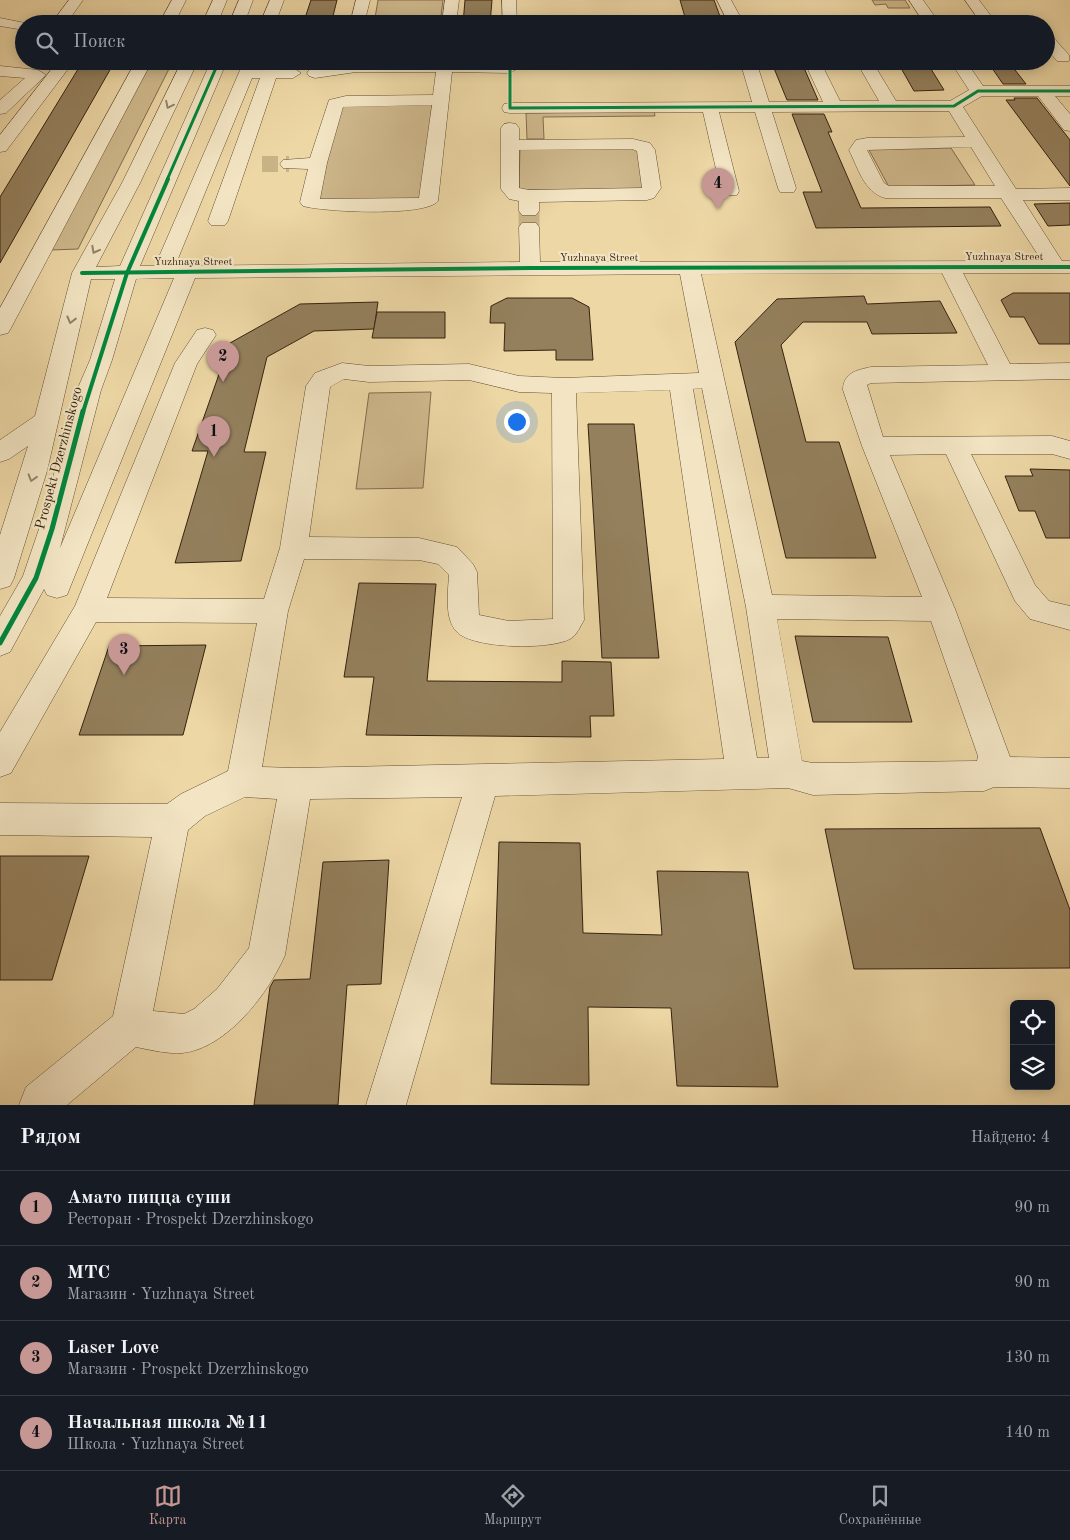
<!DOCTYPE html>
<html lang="ru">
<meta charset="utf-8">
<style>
:root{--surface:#171b24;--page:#242831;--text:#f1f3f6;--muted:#9ea1a6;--line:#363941;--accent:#c59692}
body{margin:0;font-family:"Old Standard TT",serif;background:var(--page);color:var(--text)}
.controls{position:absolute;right:15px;bottom:15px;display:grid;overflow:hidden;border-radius:8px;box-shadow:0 2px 12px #0003}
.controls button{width:45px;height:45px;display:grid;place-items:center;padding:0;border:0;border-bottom:1px solid var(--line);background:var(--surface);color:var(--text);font:25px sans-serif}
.you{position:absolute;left:516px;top:421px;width:18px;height:18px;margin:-12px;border:4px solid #fff;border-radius:50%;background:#1a73e8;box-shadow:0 0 0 8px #1a73e833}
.badge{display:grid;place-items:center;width:32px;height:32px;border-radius:50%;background:var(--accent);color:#111;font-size:16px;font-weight:700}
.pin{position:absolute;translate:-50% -41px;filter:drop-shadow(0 1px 2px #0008)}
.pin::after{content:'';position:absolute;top:26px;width:18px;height:15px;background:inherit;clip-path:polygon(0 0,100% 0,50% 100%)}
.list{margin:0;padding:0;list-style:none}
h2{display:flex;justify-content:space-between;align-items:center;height:65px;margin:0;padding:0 20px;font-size:21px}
h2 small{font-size:16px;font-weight:400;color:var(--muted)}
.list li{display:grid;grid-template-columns:32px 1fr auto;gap:15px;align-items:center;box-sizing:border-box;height:75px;padding:0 20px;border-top:1px solid var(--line)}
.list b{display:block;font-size:19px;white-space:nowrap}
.list p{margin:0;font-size:16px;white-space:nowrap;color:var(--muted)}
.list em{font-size:16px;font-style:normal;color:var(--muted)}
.icon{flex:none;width:28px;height:28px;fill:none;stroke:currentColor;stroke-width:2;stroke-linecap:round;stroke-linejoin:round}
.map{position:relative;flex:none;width:1070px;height:1105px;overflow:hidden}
.search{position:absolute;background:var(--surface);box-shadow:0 2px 12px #0003;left:15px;right:15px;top:15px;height:55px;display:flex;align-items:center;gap:12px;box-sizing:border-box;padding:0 18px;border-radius:28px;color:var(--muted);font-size:19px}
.sheet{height:365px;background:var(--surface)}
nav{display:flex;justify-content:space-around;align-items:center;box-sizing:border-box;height:70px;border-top:1px solid var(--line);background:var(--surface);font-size:14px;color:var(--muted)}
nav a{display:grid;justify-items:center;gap:2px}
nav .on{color:var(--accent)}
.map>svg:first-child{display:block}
.green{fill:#ceb88c;stroke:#816d4e}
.building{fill:#94805d;stroke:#34220f}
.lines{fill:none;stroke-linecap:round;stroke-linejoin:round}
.minor-tunnel-far1{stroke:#c8b387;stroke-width:16;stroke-dasharray:16 8;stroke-linecap:butt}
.minor-tunnel{stroke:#c8b387;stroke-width:21;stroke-dasharray:21 11;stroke-linecap:butt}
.minor-casing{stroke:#624f34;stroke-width:1}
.minor{fill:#f3e5c4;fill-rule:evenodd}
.cycleway-far2-casing{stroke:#f3e5c4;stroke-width:5}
.cycleway-far1-casing{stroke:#f3e5c4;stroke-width:6}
.cycleway-casing{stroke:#f3e5c4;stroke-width:8}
.cycleway-far2{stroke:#00873e;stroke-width:3}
.cycleway-far1{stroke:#00873e;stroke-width:4}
.cycleway{stroke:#00873e;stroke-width:5}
.oneway{stroke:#94846a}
.labels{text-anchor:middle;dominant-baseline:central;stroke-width:4;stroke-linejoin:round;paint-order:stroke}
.far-street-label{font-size:11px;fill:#34220f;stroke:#f3e5c4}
.street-label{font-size:14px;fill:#34220f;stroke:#f3e5c4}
</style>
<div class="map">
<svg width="1070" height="1105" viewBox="0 0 1070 1105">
<rect width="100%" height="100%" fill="#edd7a5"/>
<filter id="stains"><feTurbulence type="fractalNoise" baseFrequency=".004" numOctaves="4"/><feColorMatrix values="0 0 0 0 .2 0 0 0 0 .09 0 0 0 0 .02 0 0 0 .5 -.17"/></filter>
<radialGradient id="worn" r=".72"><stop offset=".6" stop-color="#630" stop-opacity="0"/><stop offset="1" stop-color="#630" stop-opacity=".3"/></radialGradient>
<g class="green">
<polygon points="378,0 443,0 440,24 374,24"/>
<polygon points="872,0 905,0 910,8 888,8 886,4 875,5"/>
<polygon points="152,61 173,61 78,249 51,250"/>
<polygon points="432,103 424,201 317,201 339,104"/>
<polygon points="654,111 655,116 543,117 544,139 527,139 526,113"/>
<polygon points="520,146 638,146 644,190 519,190"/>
<polygon points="951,148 975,185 889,187 869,150"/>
<polygon points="431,392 423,488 356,489 369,393"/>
</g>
<g class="building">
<polygon points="311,0 337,0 331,24 303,24"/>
<polygon points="465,0 492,0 490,24 463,24"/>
<polygon points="680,0 714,0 722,22 687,24"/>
<polygon points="83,61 115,61 0,263 0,197"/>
<polygon points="771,61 801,61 818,100 787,100"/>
<polygon points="897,61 926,61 944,90 914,91"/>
<polygon points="1000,61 1008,61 1026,84 1003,84 992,68"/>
<polygon points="1014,98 1037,98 1070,140 1070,186 1006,100 1015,100"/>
<polygon points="792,114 824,114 832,132 828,132 861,208 990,207 1001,226 816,228 803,192 822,192"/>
<polygon points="1070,203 1070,225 1048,226 1034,204"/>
<polygon points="1013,293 1070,293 1070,344 1039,344 1024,317 1010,317 1001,300"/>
<polygon points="864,296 867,304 940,301 957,333 872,334 867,322 803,322 781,345 806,442 839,442 876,558 786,558 735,342 777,299"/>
<polygon points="507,298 572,298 589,307 593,360 556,360 556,350 504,351 505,323 490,323 491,306"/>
<polygon points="378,302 374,329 314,331 267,357 244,452 266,452 241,561 175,563 208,451 192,451 230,343 300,304"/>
<polygon points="377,312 445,312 445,338 372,338"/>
<polygon points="588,424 634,424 659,658 602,658"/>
<polygon points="1030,469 1070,470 1070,538 1046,538 1035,511 1019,511 1005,476 1033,476"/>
<polygon points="359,583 436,584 427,681 562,682 562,661 611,662 614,716 590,716 591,737 366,735 374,677 344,677"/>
<polygon points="795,636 888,637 912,722 813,722"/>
<polygon points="206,645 183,735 79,735 109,646"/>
<polygon points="1040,828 1070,910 1070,968 854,969 825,829"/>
<polygon points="499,842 580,843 583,933 662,935 657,871 748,872 778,1087 677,1086 671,1008 588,1007 589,1085 491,1084"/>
<polygon points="0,856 89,856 52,980 0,980"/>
<polygon points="389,860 381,984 347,985 338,1105 254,1105 270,987 274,980 310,979 323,862"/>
</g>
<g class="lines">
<polyline class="minor-tunnel-far1" points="262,164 289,164"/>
<polyline class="minor-tunnel" points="529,211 529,227"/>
<defs>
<g id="minor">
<polygon points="69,0 83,0 66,24 51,24"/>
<polygon points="172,0 186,0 174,24 159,24"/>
<polygon points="213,0 227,0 217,24 202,24"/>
<polygon points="239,0 253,0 244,24 229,24"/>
<polygon points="270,0 284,0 275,24 260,24"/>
<polygon points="356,0 370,0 366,16 372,24 357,24 352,16"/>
<polygon points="445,0 459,0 456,24 442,24"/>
<polygon points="502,0 516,0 517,24 503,24"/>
<polygon points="717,0 731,0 742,20 837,20 844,24 729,24"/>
<polygon points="909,0 923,0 940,24 925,24"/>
<polygon points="965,0 979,0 997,24 982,24"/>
<polygon points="0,18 30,24 24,24 24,30 0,26"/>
<polygon points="1046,33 1051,35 1069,55 1069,61 1057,61 1046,48"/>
<polygon points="58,61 74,61 6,151 0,152 0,135"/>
<polygon points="136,61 152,61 11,328 8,333 0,335 0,308"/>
<path d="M182,61H198L140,183L96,267L120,266L211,61H227L140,266H155L244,61H260L256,68H293L301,73L293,78H276L228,221L225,225H211L208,221L260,78H252L175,266L520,262L519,227L522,223H536L539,227L540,262L1042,261L1001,198H885C864,192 858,168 849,150L856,140L867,138L965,137L949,111L772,112L796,188L794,192H780L778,188L755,112H719L739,191L737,195H723L721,191L703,112L510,113L504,112L502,108L504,104L510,103L752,102L740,61H756L769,102H823L804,61H820L840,101H879L856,61H872L896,101H950L969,90L950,61H966L983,86H1070V96H1055L1070,114V131L1064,130L1038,96H982L963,107L1016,189L1070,188V200H1023L1062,261H1070V273H963L1010,364L1070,363V379L871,383L867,385L883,437L1052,436L1070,441V459L1052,454H971L1035,585L1049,601L1070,606V630L1030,619L1015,601L946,454L890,455L955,609L1010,757L1070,758V788L994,787L984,791L813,795L788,788L495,796L406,1105H366L462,797L310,799L285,955C269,993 226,1049 182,1053C167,1054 151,1050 136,1047L67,1105H19L26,1087L113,1016L152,837L0,835V803L167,804L181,794L228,771L257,623L96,622L11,773L0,777V732L75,606L175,363L197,330L205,328L213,330L216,335L197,364L107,598L264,599L280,548L306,386L315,373L342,363L369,366L469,364L519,376L564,378L699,373L680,274L195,278L67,595L57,598L47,595L44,589L10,652L0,656V616L23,576L39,529L77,390L90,360L115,279H91L47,471L14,578L10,586L0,589V535L28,446L9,459L0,462V440L35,416L72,273L122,183ZM971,147L995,186H889L884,183L867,150ZM942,273L988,365L871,367C857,370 843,373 843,390L862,446L922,597L772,595L701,274ZM166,278H174L60,548L101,390L112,360L136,279ZM344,379L369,382L469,380L519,392L552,393L553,619L509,621L479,615L477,572L473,564L457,547L419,538L309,537L330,387ZM702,388L746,607L769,758H757L693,389ZM670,390L724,759L296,768L262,767L288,611L304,559L419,560L438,564L449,575C448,592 444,619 457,632C473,649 550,650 570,639C577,635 580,627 584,620L576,393ZM777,619L931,621L978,756L977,761L813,763L802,761ZM245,797L277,799L249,948L217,989L194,1009L184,1014L153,1011L188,830L205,816Z"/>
<path d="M437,61L503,63L504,61H595L587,66L518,68L510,73L452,72L438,201C426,217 324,212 303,206L300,202L308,169L283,168L280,164L283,160L310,158L329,100L346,96L433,95L436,72H356L315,78L309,76L307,73L309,70L356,62ZM432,105L419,198L320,199L327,163L343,107Z"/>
<polygon points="0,66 38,70 46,75 6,113 0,114 0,100 25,78 0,76"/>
<path d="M510,123L516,124L519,128V140L633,139L650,143L655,150L661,188L654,198L647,200L539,202V211L536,215H522L519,211V201L509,199L501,189V128L504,124ZM632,149L637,151L642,188L529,190L519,188V150Z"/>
</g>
</defs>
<use href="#minor" class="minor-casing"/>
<use href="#minor" class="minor"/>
<defs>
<g id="cycleway-far2">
<polyline points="510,61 510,108 954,106 978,91 1070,91"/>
<polyline points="167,180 219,61"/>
</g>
<g id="cycleway-far1">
<polyline points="82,273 530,268 1070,267"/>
<polyline points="83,412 127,273 168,179"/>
</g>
<polyline id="cycleway" points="0,643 36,578 52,529 83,411"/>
</defs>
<use href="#cycleway-far2" class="cycleway-far2-casing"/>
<use href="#cycleway-far1" class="cycleway-far1-casing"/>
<use href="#cycleway" class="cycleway-casing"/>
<use href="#cycleway-far2" class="cycleway-far2"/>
<use href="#cycleway-far1" class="cycleway-far1"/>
<use href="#cycleway" class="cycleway"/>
</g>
<defs><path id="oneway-chevron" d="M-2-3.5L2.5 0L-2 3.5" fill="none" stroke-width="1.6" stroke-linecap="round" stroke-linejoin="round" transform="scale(1.25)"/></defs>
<g class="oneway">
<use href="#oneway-chevron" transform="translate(169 105) rotate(116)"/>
<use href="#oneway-chevron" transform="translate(95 250) rotate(118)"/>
<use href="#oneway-chevron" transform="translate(71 320) rotate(104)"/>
<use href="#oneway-chevron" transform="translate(32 478) rotate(107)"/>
</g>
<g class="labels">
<g class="far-street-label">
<text x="1004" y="257">Yuzhnaya Street</text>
<text x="599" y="258">Yuzhnaya Street</text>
<text x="193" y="262">Yuzhnaya Street</text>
</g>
<g class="street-label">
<text transform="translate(59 458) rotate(-75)">Prospekt Dzerzhinskogo</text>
</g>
</g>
<rect width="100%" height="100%" filter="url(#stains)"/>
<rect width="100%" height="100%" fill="url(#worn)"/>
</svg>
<div class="controls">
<button><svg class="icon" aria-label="locate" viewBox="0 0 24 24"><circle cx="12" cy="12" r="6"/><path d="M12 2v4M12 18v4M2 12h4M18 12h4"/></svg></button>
<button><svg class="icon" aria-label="layers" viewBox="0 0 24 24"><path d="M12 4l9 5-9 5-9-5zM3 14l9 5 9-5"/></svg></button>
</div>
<div class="you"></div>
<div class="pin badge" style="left:214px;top:457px">1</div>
<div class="pin badge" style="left:223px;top:382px">2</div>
<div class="pin badge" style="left:124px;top:675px">3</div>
<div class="pin badge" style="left:718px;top:209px">4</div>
<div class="search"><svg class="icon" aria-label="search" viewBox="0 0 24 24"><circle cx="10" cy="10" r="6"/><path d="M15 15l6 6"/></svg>Поиск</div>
</div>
<section class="sheet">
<h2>Рядом<small>Найдено: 4</small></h2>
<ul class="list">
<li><span class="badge">1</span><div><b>Амато пицца суши</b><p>Ресторан · Prospekt Dzerzhinskogo</p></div><em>90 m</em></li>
<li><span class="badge">2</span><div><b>МТС</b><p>Магазин · Yuzhnaya Street</p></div><em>90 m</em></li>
<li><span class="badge">3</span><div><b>Laser Love</b><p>Магазин · Prospekt Dzerzhinskogo</p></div><em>130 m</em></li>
<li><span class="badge">4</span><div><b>Начальная школа №11</b><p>Школа · Yuzhnaya Street</p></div><em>140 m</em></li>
</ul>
</section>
<nav>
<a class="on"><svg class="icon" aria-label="map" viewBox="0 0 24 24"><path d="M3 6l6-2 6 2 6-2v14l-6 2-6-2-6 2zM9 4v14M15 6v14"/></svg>Карта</a>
<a><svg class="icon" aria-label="directions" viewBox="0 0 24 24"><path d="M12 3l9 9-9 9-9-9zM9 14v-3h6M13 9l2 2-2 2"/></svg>Маршрут</a>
<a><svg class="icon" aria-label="saved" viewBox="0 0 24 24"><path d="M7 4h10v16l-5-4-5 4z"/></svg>Сохранённые</a>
</nav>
